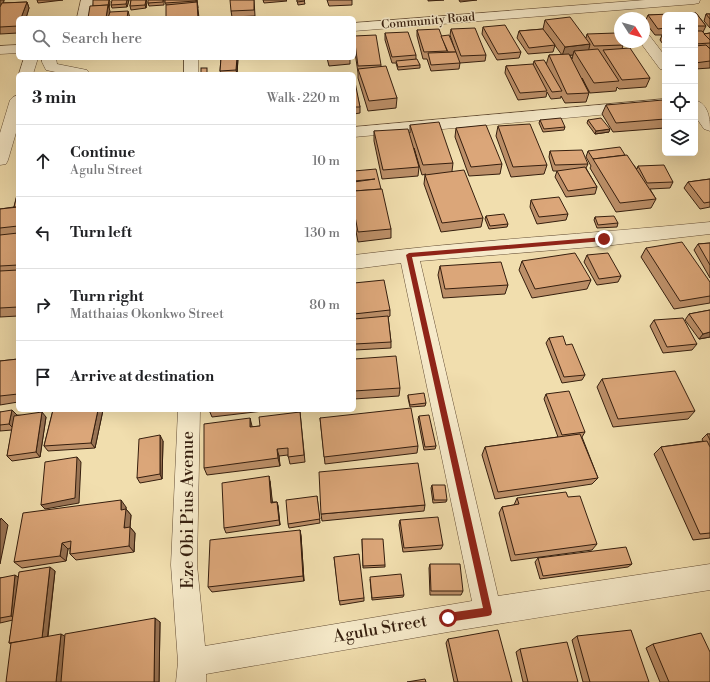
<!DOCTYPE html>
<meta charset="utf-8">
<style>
:root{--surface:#fff;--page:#f2f2f2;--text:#202124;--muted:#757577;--line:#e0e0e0}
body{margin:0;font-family:"Libre Bodoni",serif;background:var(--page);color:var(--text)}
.controls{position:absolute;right:12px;top:12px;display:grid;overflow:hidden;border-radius:6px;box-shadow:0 4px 16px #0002}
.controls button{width:36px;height:36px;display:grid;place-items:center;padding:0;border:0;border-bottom:1px solid var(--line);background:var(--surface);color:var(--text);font:20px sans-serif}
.compass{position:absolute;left:614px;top:12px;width:36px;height:36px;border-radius:50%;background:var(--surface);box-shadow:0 4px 16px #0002;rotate:127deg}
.stop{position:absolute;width:12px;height:12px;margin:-9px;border:3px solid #8f2418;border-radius:50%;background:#fff}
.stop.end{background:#8f2418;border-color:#fff;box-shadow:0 1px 4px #0008}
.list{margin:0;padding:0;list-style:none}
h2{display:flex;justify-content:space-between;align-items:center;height:52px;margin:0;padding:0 16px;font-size:17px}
h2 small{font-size:13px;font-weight:400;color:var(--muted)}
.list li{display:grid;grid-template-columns:26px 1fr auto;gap:12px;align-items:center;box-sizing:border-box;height:72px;padding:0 16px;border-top:1px solid var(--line)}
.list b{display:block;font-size:15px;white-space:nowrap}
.list p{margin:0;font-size:13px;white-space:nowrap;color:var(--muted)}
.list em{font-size:13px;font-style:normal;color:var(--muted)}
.icon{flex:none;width:22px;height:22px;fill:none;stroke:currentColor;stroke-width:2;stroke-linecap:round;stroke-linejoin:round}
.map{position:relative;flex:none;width:710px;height:682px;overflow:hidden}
.search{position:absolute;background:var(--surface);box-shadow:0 4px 16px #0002;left:16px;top:16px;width:340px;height:44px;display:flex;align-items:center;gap:10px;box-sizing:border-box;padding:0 14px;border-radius:6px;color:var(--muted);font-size:15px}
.panel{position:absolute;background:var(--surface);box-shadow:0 4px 16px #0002;left:16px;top:72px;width:340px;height:340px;border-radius:6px}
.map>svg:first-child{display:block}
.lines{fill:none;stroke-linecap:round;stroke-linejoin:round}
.minor-casing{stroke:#644e36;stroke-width:1}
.minor{fill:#f6eaca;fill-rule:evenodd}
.wall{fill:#bc8f68;stroke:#351e0e;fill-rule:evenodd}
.shaded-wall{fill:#997455;stroke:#351e0e}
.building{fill:#dba679;stroke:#351e0e}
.route{fill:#8f2418}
.labels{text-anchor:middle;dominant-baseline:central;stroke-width:3;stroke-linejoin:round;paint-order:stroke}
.far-street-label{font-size:12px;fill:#351e0e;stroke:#f6eaca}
.near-street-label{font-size:17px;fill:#351e0e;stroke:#f6eaca}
</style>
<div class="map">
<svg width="710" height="682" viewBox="0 0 710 682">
<rect width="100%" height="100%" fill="#f1deae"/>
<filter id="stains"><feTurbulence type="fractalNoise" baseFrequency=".005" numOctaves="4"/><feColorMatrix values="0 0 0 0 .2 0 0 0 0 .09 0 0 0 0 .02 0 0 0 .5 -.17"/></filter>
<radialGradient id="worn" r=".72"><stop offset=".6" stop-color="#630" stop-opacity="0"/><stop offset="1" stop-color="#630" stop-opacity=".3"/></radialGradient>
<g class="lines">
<defs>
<g id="minor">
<polygon points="81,0 93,0 91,18 77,18"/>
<polygon points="645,0 700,0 699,3 694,4 354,31 354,23"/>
<polygon points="644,34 649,35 665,56 665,70 660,69 640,42 644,42"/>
<polygon points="18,45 18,53 0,54 0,46"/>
<polygon points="24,58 38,58 33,74 19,74"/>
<polygon points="42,58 56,58 57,64 87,70 89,73 65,74 46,70 42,62"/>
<rect x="184" y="58" width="14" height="16"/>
<polygon points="18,95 18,126 8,160 6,164 0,165 0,133 10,100 13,97"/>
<polygon points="665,99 665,109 354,137 354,127"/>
<path d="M695,100C709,104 710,119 710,131L704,129L695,116Z"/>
<path d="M710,222V234L604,246L420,261L498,596L710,564V590L448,632L206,674V682H176L178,662L171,565L178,410H200L197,565L205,646L472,601L401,263L354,269V255C472,240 591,234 710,222Z"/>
</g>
</defs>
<use href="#minor" class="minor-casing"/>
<use href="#minor" class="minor"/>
</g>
<g class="wall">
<polygon points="0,0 4,0 3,3 27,2 29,8 26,18 18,18 18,33 0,34"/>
<polygon points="37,0 63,0 38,3"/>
<polygon points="129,0 127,7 112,8 111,5"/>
<polygon points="131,0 146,0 146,8 131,10 130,6"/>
<polygon points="164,0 164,5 149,6 148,3"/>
<polygon points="165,0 197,0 198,8 166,5"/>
<polygon points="254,0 255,16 232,17 231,11"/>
<polygon points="263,0 286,0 287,1 264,3"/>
<polygon points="297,0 304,0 305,4 298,5"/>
<polygon points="327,0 352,0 352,5 329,6"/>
<polygon points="428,0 444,0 428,1"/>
<polygon points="459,0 477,0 460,2"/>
<polygon points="696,13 706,26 703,32 704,34 710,33 710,47 709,49 710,49 710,68 695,69 695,15 675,15 675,14"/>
<polygon points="706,14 710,14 710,28 704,21"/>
<polygon points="648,15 665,15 665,47 660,40 662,35 655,35 645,22"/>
<path d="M545,20L586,38L587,34L623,45L622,49L650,78L646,87L619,89L617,87L616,91L590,93L582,78L589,93L586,102L565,103L561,96V98L551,99L547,92L546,97L518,100L505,73L506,66L533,65L534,61L546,65L549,55H562L545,32L555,45L553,52L528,54L517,38L519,31L543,29ZM570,55H573L572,59Z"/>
<polygon points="483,27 521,52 519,58 497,60 482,34"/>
<polygon points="451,29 486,55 485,61 460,63 459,69 431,71 427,59 423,59 417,36 417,30 441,36 455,50 450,35"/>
<polygon points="385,33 416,55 416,59 420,65 420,68 398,70 396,63 392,63 385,40"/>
<polygon points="354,36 381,65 381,67 397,98 396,108 368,111 358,78 358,73 354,45"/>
<polygon points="221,58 238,58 237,74 221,74 220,71"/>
<polygon points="327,58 350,58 350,64 329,66"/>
<polygon points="354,82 360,107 360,113 354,114"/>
<polygon points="665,104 665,128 613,132 602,114 606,105"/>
<polygon points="540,120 565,127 564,130 543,132 539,123"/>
<polygon points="588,120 609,132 595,134 587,123"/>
<polygon points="410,125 453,163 452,171 483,218 481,227 441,232 424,184 425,175 426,174 422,175 414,148 419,167 418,176 382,179 374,141 374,131 410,133"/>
<polygon points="498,126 547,165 544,174 511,177 496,136"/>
<polygon points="456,128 502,164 500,174 469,176 455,137"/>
<polygon points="550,151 588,164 586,168 597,187 595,194 566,197 555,177 557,171 553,171 549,157"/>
<polygon points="588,151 625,155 637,169 638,166 673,182 670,188 650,189 656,199 651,208 616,212 590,168 591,166 586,157"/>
<polygon points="354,171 391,229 391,238 358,242 354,221"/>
<polygon points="710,179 710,207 700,209 684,188 688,182"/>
<polygon points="18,191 18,316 0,317 0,209 14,207"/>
<polygon points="531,200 568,214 566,220 537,224 530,207"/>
<polygon points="486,216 508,224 507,227 489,229 485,219"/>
<polygon points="595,217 618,223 617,227 597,228 594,220"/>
<polygon points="710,243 710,278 694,250 698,244"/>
<polygon points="646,248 710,282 710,303 674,309 641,257"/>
<polygon points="587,255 621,276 618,282 597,285 584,262"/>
<polygon points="522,261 591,280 587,289 532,298 519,270"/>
<polygon points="440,266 508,285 505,294 443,298 438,275"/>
<polygon points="354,283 390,310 390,316 388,317 391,342 391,348 355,350 354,336"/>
<polygon points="710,310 710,337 699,339 685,320 689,314"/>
<polygon points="654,320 697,344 692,350 663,353 650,326"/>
<polygon points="549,338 566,345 585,375 582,380 562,383 546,343"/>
<polygon points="354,352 354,359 400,388 399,396 354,399"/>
<polygon points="18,359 18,402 0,405 0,361"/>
<polygon points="602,379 695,411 688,419 613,427 597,387"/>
<polygon points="546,394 585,432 582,437 598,478 592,484 495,499 482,455 485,447 558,437 544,399"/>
<polygon points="408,395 426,403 425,406 410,407 408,398"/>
<polygon points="53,410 103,410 95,448 48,451 44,446"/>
<polygon points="209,410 272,410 212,417"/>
<polygon points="0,412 17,415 46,417 40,457 12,461 7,456 12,430 0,431"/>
<polygon points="300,412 305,462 290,464 288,455 279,456 280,466 207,475 204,468 252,426 252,427 260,426"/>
<polygon points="419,416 436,446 435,449 424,450 418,419"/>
<polygon points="320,418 418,446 417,453 325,464"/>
<polygon points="707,434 710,434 710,538 693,540 654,454 661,447 703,441 702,439"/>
<polygon points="163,441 162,479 140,483 137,478"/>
<polygon points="270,481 272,502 277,502 278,506 280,525 226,533 224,528"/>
<polygon points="432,485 447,500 446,502 433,503 431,488"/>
<polygon points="317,496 320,523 289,528 288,524"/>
<polygon points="517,498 597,544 592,550 511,561 499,513 502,507 514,505"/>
<polygon points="425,505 424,511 322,521 321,514"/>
<polygon points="126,507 126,509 131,515 130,527 135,533 134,552 76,560 70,554 70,548 68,549 66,561 22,568 14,562"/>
<polygon points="400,520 443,545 441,549 403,552 399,525"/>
<polygon points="300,530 301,536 304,581 212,592 208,587"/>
<polygon points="362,539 385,565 385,567 363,568"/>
<polygon points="334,557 364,598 364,601 340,605"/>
<polygon points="538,558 632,564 628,567 540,579 535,562"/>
<polygon points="430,564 463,591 461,595 430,595 429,568"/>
<polygon points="55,571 48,637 65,637 160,622 159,682 9,643 13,620 0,623 0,578 19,577"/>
<polygon points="370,579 404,595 403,597 372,600"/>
<polygon points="577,636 649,682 583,682 572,640"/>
<polygon points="448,639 512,682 454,682 446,643"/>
<polygon points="653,644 710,682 660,682 646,648"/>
<polygon points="520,649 578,682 523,682 516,652"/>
</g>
<g class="shaded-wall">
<polygon points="0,0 4,0 4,1 1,8 0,6"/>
<polygon points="109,0 110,1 109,9 108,6"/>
<polygon points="127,0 129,0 127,7 126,4"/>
<polygon points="146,0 147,2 146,8 145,5"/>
<polygon points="196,0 197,0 199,18 198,18"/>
<polygon points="27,2 29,8 26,18 21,18"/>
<polygon points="108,5 110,11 109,18 106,18"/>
<polygon points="128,11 130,18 127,18"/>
<polygon points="590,44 588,53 574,51 573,55 562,56 565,47"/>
<polygon points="237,58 238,58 237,74 236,70"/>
<polygon points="610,129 609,132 595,134 596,131"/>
<polygon points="710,332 710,337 699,339 703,334"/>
<polygon points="12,410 17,415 14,429 9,424"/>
<polygon points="98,410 103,410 95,448 91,443"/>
<polygon points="42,412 46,417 40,457 36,452"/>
<polygon points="250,418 252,426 252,435 250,427"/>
<polygon points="160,435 163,441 162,479 160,474"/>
<polygon points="277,449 279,456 280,466 278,458"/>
<polygon points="77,457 81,462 79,503 45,509 41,505"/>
<polygon points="269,476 270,481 273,507 271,503"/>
<polygon points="121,500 126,507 126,509 131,515 130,527 135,533 134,552 129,546 121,510"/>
<polygon points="277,502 278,506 280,525 279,520"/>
<polygon points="1,518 8,525 0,564 0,521"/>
<polygon points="300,530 301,536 304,581 303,576"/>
<polygon points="62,543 68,549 66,561 60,556"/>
<polygon points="50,567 55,571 47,641 42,638"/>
<polygon points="15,575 21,579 16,619 11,616"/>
<polygon points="155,618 160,622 159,682 154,682"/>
<polygon points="61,634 68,638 64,682 56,682"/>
</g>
<g class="building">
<polygon points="93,0 109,0 108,6 108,5 93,6"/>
<polygon points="112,0 127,0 126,4 111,5"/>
<polygon points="131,0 146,0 145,5 130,6"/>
<polygon points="148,0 163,0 163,2 148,3"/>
<polygon points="165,0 196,0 196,1 165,3"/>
<polygon points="230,0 254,0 254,10 231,11"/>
<polygon points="297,0 304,0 305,1 297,2"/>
<polygon points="27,2 21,18 18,18 18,26 0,27 0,7 2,3"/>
<polygon points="197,2 198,18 166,18 166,5"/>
<polygon points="108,5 106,18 88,18 90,6"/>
<polygon points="128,11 127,18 108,18 110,12"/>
<polygon points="696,13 706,26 695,26 695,15 676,15 675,14"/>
<polygon points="669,14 670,15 665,15 665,28 658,29 648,15"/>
<polygon points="706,14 710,14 710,19"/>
<polygon points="570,17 590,44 565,47 545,20"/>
<polygon points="505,25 521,52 498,54 483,27"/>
<polygon points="475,28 486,55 461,56 451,29"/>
<polygon points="439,29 447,51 424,52 417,30"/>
<polygon points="543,29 555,45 529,48 519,31"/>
<polygon points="695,31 702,31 710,40 710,43 695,44"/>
<polygon points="408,32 416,55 392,57 385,33"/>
<polygon points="616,33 620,40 620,42 621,42 623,45 594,46 587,34"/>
<polygon points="665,33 665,37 662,34"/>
<polygon points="710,33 710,40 704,34"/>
<polygon points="376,35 381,65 358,66 354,36"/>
<polygon points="449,35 456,52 448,52 441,36"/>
<polygon points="706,45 710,49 710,61 695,63 695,46"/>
<polygon points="630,48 650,78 622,80 603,50"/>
<polygon points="598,49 619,81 594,83 574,51"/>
<polygon points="456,52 460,63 431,65 428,53"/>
<polygon points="569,54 589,93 567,94 549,55"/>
<polygon points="221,58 237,58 236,70 220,71"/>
<polygon points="328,58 342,58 328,59"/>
<polygon points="417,59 420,65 398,67 396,61"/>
<polygon points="544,60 562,91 552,92 534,61"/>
<polygon points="533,64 547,91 520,93 506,66"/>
<polygon points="386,66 397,98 369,101 358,69"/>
<rect x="201" y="68" width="6" height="6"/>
<polygon points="351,73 352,74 339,74"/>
<polygon points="354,82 355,82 360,107 354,107"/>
<polygon points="663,100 665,104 665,119 616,123 606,105"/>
<polygon points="561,118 565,127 544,129 540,120"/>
<polygon points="601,118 610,129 596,131 588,120"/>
<polygon points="439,122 453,163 423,165 410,125"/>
<polygon points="530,124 547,165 513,167 498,126"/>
<polygon points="486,125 502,164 471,167 456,128"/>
<polygon points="408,129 419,167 383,170 374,131"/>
<polygon points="620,147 625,155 593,159 588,151"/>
<polygon points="582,150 588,164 555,165 550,151"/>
<polygon points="627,155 656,199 620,203 593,159"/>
<polygon points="664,165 673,182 647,183 638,166"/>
<polygon points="585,167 597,187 568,191 557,171"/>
<polygon points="376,169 381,189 354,191 354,182 375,179 354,181 354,171"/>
<polygon points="464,170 483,218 442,223 425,175"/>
<polygon points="710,179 710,202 704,203 688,182"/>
<polygon points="382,189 391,229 358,232 354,211 354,191"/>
<polygon points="18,191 18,207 14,207"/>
<polygon points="559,197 568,214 539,217 531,200"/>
<polygon points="18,207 18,226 0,228 0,209"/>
<polygon points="504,214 508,224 490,226 486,216"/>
<polygon points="614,216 618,223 598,225 595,217"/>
<polygon points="18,233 18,265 0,266 0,235"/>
<polygon points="682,242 710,282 710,296 680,301 646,248"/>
<polygon points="710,243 710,265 698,244"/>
<polygon points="575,253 591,280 535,289 522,261"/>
<polygon points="608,253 621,276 599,279 587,255"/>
<polygon points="501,262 508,285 445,289 440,266"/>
<polygon points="18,270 18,307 0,308 0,271"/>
<polygon points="384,280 390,310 354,314 354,283"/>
<polygon points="710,310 710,332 703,334 689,314"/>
<polygon points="388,316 391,342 355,344 354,330 354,319"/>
<polygon points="683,318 697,344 667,347 654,320"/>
<polygon points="563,336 566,345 572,344 585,375 564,377 549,338"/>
<polygon points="396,356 400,388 354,391 354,359"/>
<polygon points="18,359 18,394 0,396 0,361"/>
<polygon points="675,371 695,411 618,419 602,379"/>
<polygon points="569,391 585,432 562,435 546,394"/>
<polygon points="424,393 426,403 410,405 408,395"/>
<polygon points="411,408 418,446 324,457 320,418"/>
<polygon points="12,410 9,424 0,425 0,412"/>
<polygon points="53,410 98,410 91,443 44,446"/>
<polygon points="42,412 36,452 7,456 14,416"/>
<polygon points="300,412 304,455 288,457 288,448 277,449 278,458 204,468 204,424 250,418 250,427 260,426 259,417"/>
<polygon points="429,415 436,446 425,447 419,416"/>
<polygon points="580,434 598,478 498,492 485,447"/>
<polygon points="707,434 710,434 710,440"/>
<polygon points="160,435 160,474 137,478 139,439"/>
<polygon points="707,441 710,447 710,533 700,534 661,447"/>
<polygon points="77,457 75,498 41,505 45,462"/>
<polygon points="418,463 425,505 321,514 319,472"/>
<polygon points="269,476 271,503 277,502 279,520 224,528 222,483"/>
<polygon points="432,485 445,485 447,500 434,500"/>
<polygon points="566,492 568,497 580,496 597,544 515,555 502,507 519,504 517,498"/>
<polygon points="317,496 320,519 288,524 286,500"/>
<polygon points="121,500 121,510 126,509 124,528 130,527 129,546 70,554 71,541 62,543 60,556 14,562 23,513"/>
<polygon points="438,517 443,545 404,548 400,520"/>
<polygon points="300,530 303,576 208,587 210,540"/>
<polygon points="362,539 383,539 385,565 363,566"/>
<polygon points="626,547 632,564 543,576 538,558"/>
<polygon points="359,554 364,598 339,601 334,557"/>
<polygon points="430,564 460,564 463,591 431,591"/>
<polygon points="50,567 42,638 9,643 19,572"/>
<polygon points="401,574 404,595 372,598 370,577"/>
<polygon points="15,575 11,616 0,618 0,578"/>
<polygon points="155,618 154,682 61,682 65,634"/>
<polygon points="498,630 512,682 458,682 448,639"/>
<polygon points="631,630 649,682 590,682 577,636"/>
<polygon points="701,633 710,652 710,682 669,682 653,644"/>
<polygon points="61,634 56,682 6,682 11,643"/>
<polygon points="567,642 578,682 528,682 520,649"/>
<polygon points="425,679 426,682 407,682"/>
</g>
<polygon class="route" points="604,237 607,239 604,241 412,257 492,612 491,615 488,616 448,622 445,621 444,618 445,615 448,613 483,608 406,255 409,253"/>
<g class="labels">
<g class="far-street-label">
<text transform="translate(428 21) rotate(-5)">Community Road</text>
</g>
<g class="near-street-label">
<text transform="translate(188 510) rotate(-90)">Eze Obi Pius Avenue</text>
<text transform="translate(380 629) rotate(-10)">Agulu Street</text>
</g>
</g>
<rect width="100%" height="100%" filter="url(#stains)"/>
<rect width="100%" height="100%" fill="url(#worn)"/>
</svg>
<div class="controls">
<button>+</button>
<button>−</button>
<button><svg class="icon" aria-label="locate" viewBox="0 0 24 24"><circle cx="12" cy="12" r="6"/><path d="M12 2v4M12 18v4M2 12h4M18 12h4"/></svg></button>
<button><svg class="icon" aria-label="layers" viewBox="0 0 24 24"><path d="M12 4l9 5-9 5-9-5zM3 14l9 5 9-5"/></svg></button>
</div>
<svg class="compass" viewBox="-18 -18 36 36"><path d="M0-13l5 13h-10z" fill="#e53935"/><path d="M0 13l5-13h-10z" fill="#757577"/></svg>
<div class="stop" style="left:448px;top:618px"></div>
<div class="stop end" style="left:604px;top:239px"></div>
<div class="search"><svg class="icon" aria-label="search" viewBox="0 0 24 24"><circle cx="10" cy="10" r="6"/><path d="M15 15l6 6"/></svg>Search here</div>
<section class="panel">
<h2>3 min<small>Walk · 220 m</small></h2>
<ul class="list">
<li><svg class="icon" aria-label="ahead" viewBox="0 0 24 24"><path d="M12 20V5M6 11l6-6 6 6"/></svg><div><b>Continue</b><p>Agulu Street</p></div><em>10 m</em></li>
<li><svg class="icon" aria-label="left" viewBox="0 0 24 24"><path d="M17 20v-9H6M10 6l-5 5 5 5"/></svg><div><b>Turn left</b></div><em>130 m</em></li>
<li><svg class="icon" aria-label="right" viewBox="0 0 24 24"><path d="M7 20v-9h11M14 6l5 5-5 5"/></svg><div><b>Turn right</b><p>Matthaias Okonkwo Street</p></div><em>80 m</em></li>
<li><svg class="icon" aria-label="arrive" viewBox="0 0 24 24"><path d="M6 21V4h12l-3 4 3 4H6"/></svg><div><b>Arrive at destination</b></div></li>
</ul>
</section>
</div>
